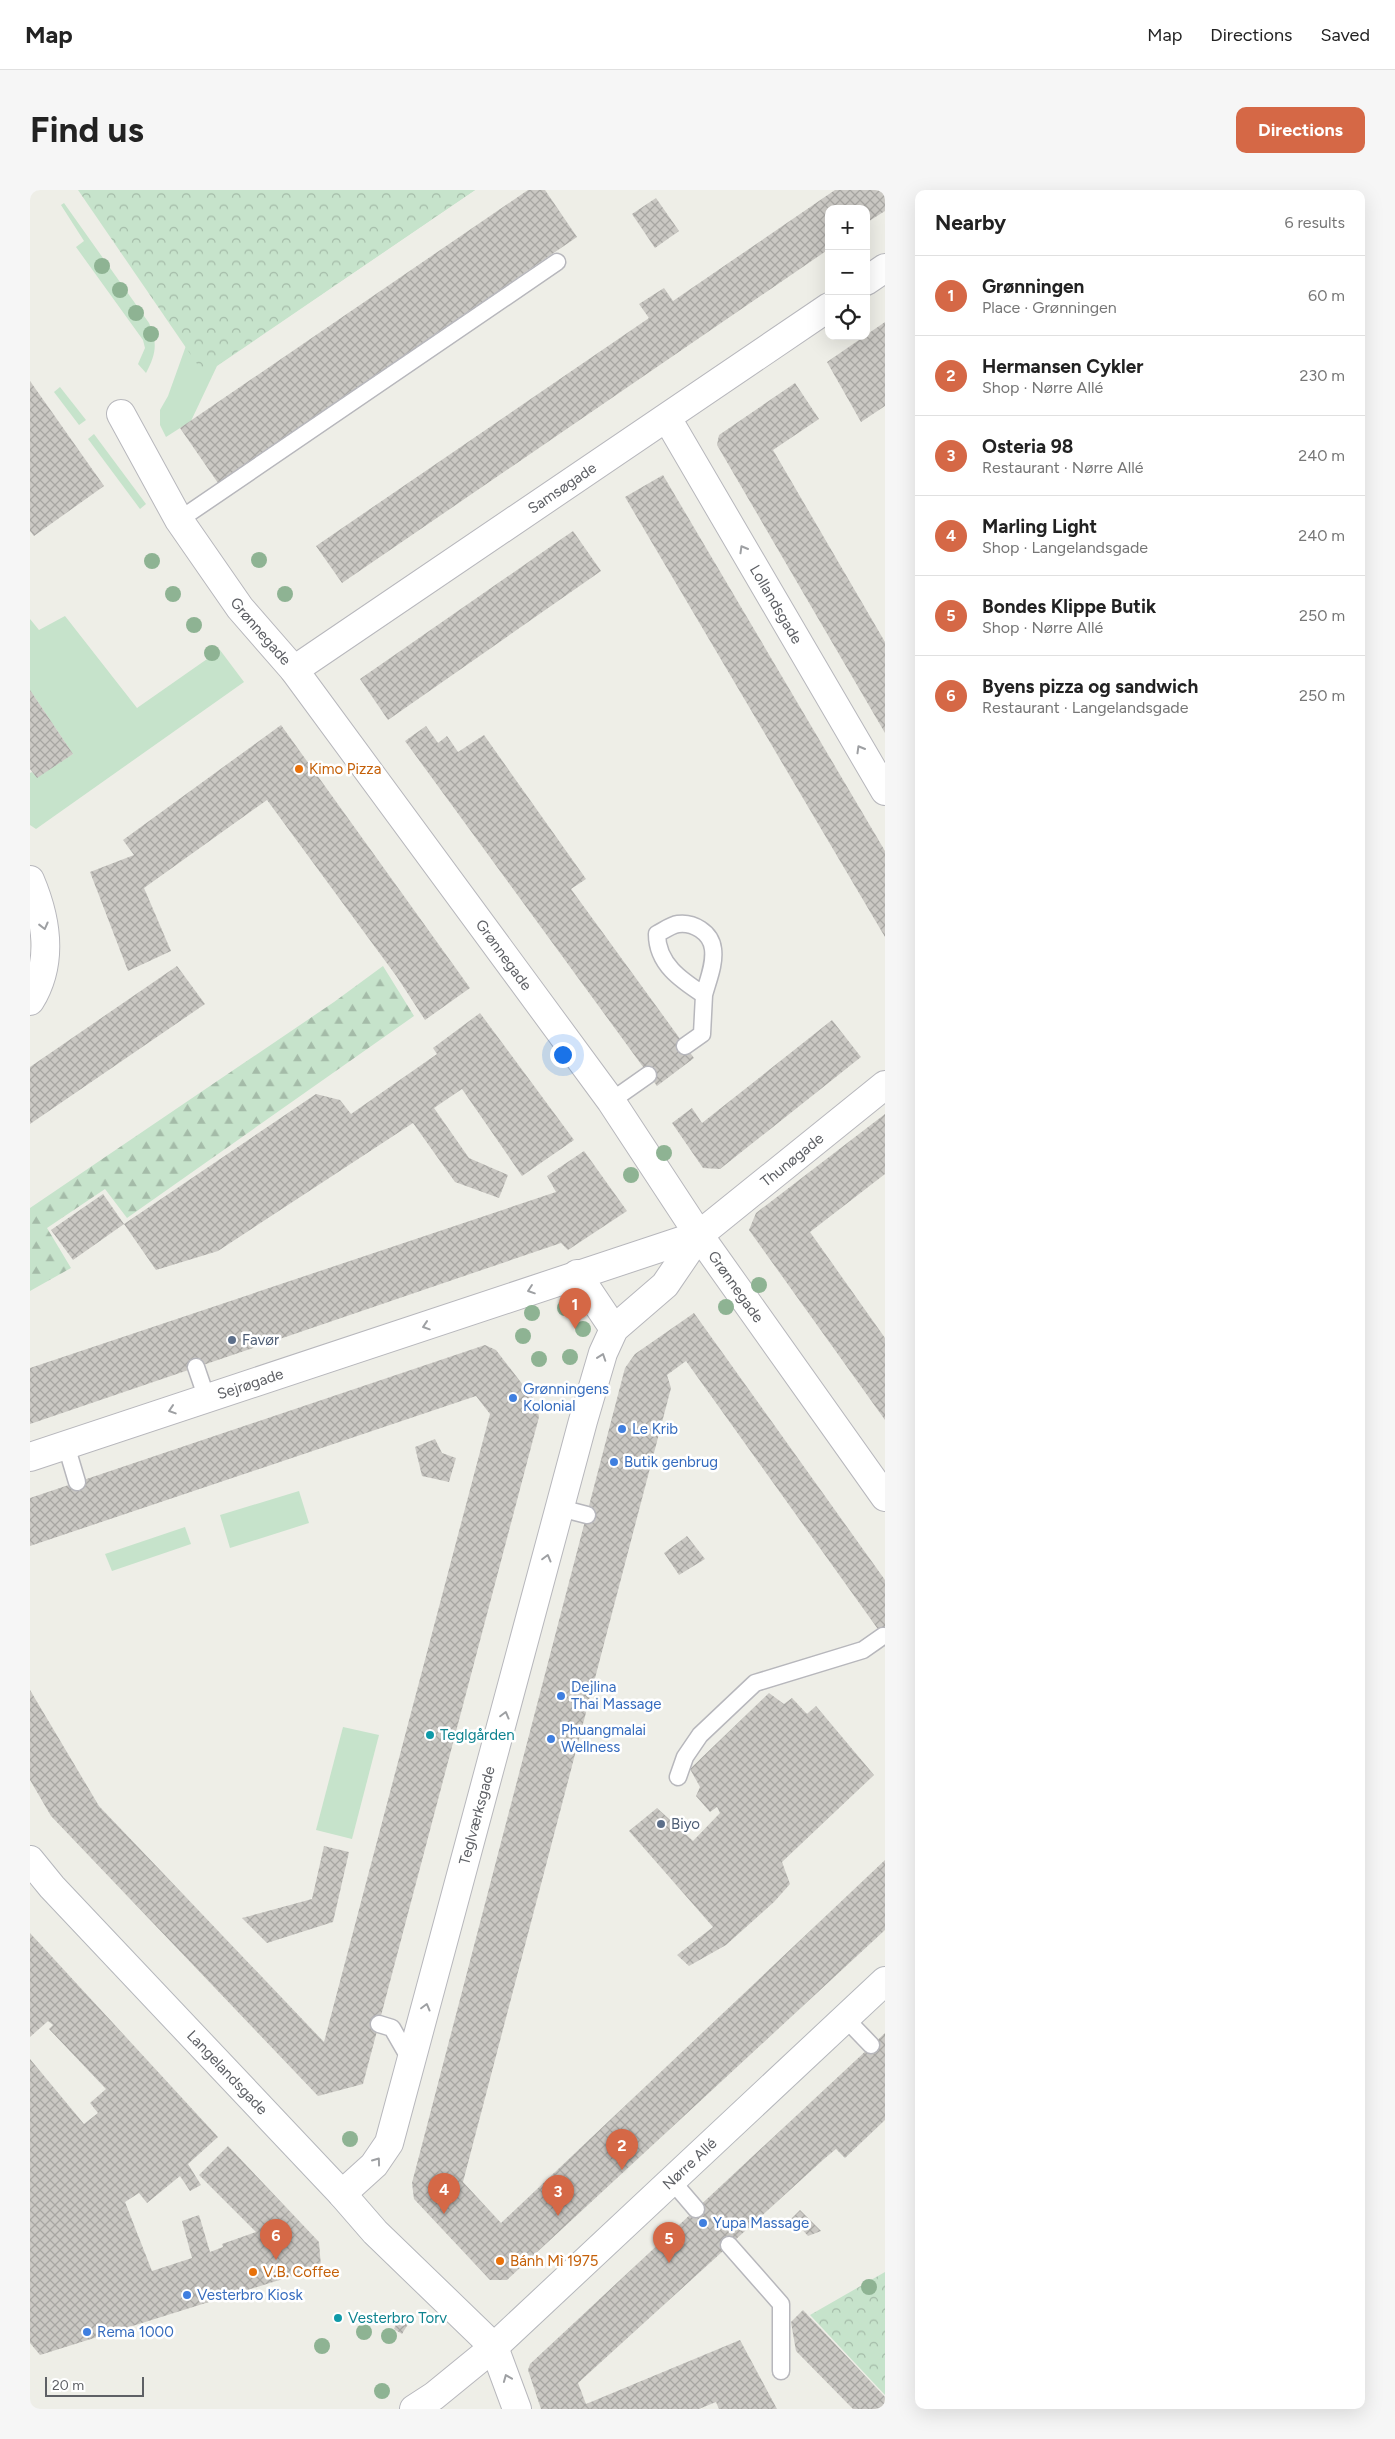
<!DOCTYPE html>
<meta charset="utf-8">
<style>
:root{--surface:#fff;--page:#f6f6f6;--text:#222;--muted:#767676;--line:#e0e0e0;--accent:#d56846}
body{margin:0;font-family:Figtree,sans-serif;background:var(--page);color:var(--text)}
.controls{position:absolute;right:15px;top:15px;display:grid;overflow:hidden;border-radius:10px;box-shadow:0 5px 20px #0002}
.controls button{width:45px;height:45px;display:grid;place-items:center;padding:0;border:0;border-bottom:1px solid var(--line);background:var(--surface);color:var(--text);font:25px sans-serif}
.scale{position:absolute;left:15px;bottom:12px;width:99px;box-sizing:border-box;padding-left:5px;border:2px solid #5e6065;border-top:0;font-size:14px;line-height:18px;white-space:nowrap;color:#5e6065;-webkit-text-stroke:4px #fff;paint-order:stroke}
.you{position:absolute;left:532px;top:864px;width:18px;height:18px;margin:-12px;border:4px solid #fff;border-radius:50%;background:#1a73e8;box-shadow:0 0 0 8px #1a73e833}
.badge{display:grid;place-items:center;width:32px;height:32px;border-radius:50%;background:var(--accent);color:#fff;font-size:16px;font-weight:700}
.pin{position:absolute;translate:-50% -41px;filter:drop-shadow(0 1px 2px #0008)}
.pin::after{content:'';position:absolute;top:26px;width:18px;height:15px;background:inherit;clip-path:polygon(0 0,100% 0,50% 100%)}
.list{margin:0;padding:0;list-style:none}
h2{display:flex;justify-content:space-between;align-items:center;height:65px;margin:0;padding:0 20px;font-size:21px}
h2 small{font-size:16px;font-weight:400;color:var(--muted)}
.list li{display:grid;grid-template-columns:32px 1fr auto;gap:15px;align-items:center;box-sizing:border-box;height:80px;padding:0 20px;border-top:1px solid var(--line)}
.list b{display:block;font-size:19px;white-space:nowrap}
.list p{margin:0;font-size:16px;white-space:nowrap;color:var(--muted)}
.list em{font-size:16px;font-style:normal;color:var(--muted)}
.icon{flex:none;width:28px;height:28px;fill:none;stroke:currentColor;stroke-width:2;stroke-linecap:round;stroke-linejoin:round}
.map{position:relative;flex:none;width:855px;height:2219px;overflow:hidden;border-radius:10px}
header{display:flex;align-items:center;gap:30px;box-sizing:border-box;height:70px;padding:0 25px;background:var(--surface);border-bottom:1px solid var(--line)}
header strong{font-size:24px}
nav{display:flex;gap:28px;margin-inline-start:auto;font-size:18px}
.intro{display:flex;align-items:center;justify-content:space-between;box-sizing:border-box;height:120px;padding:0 30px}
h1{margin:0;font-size:35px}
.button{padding:12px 22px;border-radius:10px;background:var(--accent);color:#fff;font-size:18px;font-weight:700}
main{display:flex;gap:30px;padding:0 30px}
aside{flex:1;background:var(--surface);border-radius:10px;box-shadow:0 5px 20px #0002}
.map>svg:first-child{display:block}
.green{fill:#c6e3cb}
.forest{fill:url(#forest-firs)}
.park{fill:url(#park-crowns)}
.building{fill:url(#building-cross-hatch)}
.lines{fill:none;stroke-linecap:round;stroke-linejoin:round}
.lane-casing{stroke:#b7b7bc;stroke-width:19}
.street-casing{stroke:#b7b7bc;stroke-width:30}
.secondary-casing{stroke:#b5b7bc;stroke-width:30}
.lane{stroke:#fff;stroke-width:16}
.street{stroke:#fff;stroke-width:28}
.secondary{stroke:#fff;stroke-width:28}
.tree{fill:#8eb393}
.oneway{stroke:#9ea0a3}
.food-dot{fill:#e8710a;stroke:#fff;stroke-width:2}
.service-dot{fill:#5c6f8a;stroke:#fff;stroke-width:2}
.shop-dot{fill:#3f7fe0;stroke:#fff;stroke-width:2}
.culture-dot{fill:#0f9aa8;stroke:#fff;stroke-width:2}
.labels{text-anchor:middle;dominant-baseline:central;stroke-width:5;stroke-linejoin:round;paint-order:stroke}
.street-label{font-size:15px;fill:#5e6065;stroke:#fff}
.food-label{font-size:15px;fill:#c56008;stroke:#fff;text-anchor:start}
.service-label{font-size:15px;fill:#4e5e75;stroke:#fff;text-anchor:start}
.shop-label{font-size:15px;fill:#366cbe;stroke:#fff;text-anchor:start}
.culture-label{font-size:15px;fill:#0d838f;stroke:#fff;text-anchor:start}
</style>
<header>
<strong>Map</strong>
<nav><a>Map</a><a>Directions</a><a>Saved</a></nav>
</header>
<div class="intro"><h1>Find us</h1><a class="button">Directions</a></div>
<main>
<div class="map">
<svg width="855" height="2219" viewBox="0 0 855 2219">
<defs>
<pattern id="forest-firs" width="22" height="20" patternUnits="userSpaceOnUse" patternTransform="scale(1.25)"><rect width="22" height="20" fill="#c6e3cb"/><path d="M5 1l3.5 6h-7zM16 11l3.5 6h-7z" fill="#a4bba8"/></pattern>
<pattern id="park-crowns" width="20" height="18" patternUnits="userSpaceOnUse" patternTransform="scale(1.25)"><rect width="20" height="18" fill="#c6e3cb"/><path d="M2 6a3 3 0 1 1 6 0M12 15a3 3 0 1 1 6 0" fill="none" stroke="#a4bba8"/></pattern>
<pattern id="building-cross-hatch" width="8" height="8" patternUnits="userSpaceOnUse" patternTransform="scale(1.25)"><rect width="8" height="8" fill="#cac8c3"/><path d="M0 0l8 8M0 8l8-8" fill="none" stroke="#a7a6a2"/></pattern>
</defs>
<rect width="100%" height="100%" fill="#eeeee7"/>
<g class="green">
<polygon points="381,0 445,0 187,176 161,231 136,247 130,235 130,220 138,206 157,153"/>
<path d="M34,13L119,133C128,153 126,164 116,183L108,174L115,158L113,150L46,57L54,51L31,15Z"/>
<polygon points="30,197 56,230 49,235 24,202"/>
<polygon points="64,244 116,314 110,319 58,249"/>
<polygon points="35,426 107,518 190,460 214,492 6,639 0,635 0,583 2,582 7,587 43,564 0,500 0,429 9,440"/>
<polygon points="269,1301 279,1333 200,1358 190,1325"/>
<polygon points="155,1337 161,1354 82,1381 75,1364"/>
<polygon points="313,1537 349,1545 322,1649 286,1640"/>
</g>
<polygon class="forest" points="353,776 384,826 97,1028 75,999 17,1038 41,1078 0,1101 0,1018 304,812"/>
<g class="park">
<polygon points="48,0 445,0 174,184"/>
<polygon points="855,2082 855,2205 780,2125"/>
</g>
<g class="building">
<polygon points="498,0 515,0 547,47 188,293 150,238"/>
<polygon points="805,0 855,0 855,21 836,33 836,19 799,19 799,59 312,393 286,356 619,128 609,114 634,98 643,111"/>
<polygon points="626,8 649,41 625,58 602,24"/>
<polygon points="855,132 855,216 831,232 797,172"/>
<polygon points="0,191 74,296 4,346 0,341"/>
<polygon points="765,193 789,229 743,260 855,452 855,543 687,255 689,245"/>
<polygon points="633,285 855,661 855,747 595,307"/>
<polygon points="543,341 571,381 358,530 330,489"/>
<polygon points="0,500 43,564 7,588 0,579"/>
<polygon points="251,535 440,798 395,830 367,787 237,610 114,698 141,761 98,781 60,682 104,665 93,650"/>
<polygon points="396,536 408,553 417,546 428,562 454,545 556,689 541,699 664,868 627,896 375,551"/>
<polygon points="147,776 175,814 0,934 0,877"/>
<polygon points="450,823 544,950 492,986 432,899 404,918 439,968 478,985 469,1008 425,992 383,933 188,1061 126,1080 94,1034 286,904 310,910 321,924 407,864 403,858"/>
<polygon points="802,830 831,867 690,979 673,978 642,933 662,918 672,933"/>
<polygon points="855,924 855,984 780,1042 855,1148 855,1230 719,1040 726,1023"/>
<polygon points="554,961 597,1021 538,1060 531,1053 0,1234 0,1178 526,1002 517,986"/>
<polygon points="73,1004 94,1034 43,1070 21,1040"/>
<polygon points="664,1123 855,1390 855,1449 656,1171 637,1185 641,1198 433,1992 471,2033 855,1670 855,1740 477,2090 460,2090 384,2009 382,1993 595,1178 605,1164"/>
<polygon points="455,1155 466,1160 506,1212 509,1227 333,1894 288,1906 21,1626 0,1590 0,1500 69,1616 294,1852 460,1224 446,1206 0,1356 0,1308"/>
<polygon points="405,1249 412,1263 426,1268 419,1292 392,1286 385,1257"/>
<polygon points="657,1346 675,1369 649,1385 634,1363"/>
<polygon points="739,1503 754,1514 762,1508 777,1524 786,1516 844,1585 752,1672 760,1694 744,1712 696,1755 659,1776 647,1765 683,1737 599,1641 627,1618 663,1651 690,1623 687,1617 680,1622 666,1606 670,1597 660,1579"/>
<polygon points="294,1656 319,1662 303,1732 237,1753 212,1728 282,1709"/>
<polygon points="0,1743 188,1947 158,1974 171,1995 160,2001 150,1986 117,2013 109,2003 95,2012 122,2081 162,2068 152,2031 169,2025 180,2062 193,2057 192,2054 226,2042 169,1985 198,1956 289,2052 291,2077 10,2165 0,2153 0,1869 54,1934 68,1923 60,1913 76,1899 19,1839 23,1835 18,1831 0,1847"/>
<polygon points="855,1843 855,1930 815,1968 806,1959 794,1969 548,2193 556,2214 710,2150 747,2219 689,2219 686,2212 669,2219 511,2219 498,2180 500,2174"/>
<polygon points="770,2020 791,2041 778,2046 769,2036 763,2042 757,2033"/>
<polygon points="773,2120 855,2207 855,2219 823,2219 766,2161 761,2132"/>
<polygon points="369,2127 376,2127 378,2134 372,2144 364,2139"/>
</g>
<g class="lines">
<defs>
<g id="lane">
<polyline points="149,330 527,72"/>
<path d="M655,856L672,844L674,805C651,790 627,774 627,744C633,741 641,735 648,734C663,732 681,742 683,759C685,774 678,790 674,805"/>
<polyline points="581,911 618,885"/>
<polyline points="166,1177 177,1209"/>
<polyline points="36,1255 47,1292"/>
<polyline points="530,1318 557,1325"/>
<polyline points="648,1587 655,1567 670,1545 725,1493 833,1460 853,1446"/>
<polyline points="815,1828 841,1855"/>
<polyline points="349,1834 362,1838 381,1871"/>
<polyline points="642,1991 666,2019"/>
<polyline points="699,2055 751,2114 751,2181"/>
</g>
<g id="street">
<polyline points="836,91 855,78"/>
<path id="s1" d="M91,224L149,330L210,418L264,480L581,911L669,1045L855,1307"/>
<path id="s2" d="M637,228L855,601"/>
<path id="s3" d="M264,480L799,117"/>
<path d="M0,690C17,730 24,772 0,811"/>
<polyline points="547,1084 584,1139"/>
<path id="s4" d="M0,1267L669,1045"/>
<path id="s5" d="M312,2004L344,1975L359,1953L553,1231L573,1163L584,1139L635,1095L669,1045L855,895"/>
<polyline points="384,2219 404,2206 464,2157 487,2219"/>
</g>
<g id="secondary">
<path id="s6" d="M0,1670L22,1697L312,2004L345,2042L464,2157L855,1791"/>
</g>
</defs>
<use href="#lane" class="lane-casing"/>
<use href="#street" class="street-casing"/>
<use href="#secondary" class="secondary-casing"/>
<use href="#lane" class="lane"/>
<use href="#street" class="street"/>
<use href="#secondary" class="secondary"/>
</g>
<g class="tree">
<circle cx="72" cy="76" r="8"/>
<circle cx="90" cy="100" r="8"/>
<circle cx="106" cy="123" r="8"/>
<circle cx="121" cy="144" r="8"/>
<circle cx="229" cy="370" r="8"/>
<circle cx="122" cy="371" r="8"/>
<circle cx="143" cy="404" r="8"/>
<circle cx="255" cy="404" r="8"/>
<circle cx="164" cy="435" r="8"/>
<circle cx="182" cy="463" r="8"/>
<circle cx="634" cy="963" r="8"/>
<circle cx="601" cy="985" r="8"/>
<circle cx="729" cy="1095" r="8"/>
<circle cx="696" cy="1117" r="8"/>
<circle cx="535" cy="1118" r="8"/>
<circle cx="502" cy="1123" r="8"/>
<circle cx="553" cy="1139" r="8"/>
<circle cx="493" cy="1146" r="8"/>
<circle cx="540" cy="1167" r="8"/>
<circle cx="509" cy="1169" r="8"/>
<circle cx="320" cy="1949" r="8"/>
<circle cx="839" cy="2097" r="8"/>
<circle cx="334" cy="2142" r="8"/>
<circle cx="359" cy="2146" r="8"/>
<circle cx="292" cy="2156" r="8"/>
<circle cx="352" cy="2201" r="8"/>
</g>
<defs><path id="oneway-chevron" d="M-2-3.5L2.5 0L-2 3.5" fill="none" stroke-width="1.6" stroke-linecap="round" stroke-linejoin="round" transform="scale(1.25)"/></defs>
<g class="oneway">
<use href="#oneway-chevron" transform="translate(713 359) rotate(-120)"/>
<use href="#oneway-chevron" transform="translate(830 559) rotate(-120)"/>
<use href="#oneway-chevron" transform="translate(14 736) rotate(76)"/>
<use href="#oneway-chevron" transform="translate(501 1100) rotate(161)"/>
<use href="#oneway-chevron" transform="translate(396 1136) rotate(162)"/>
<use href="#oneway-chevron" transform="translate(572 1167) rotate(-71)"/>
<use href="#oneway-chevron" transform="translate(142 1220) rotate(162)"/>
<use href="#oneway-chevron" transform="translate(517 1368) rotate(-75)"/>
<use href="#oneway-chevron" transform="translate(475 1525) rotate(-75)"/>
<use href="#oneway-chevron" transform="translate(396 1817) rotate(-75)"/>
<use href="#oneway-chevron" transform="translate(347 1971) rotate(-54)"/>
<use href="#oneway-chevron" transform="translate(477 2188) rotate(-112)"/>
</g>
<g class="food-dot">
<circle cx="269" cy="579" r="5"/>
<circle cx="470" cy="2071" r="5"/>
<circle cx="223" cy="2082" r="5"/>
</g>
<g class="service-dot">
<circle cx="202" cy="1150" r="5"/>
<circle cx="631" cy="1634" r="5"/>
</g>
<g class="shop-dot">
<circle cx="483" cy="1208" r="5"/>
<circle cx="592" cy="1239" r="5"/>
<circle cx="584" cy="1272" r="5"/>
<circle cx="531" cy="1506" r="5"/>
<circle cx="521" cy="1549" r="5"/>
<circle cx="673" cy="2033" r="5"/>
<circle cx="157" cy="2105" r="5"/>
<circle cx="57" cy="2142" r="5"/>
</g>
<g class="culture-dot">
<circle cx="400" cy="1545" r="5"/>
<circle cx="308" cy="2128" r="5"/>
</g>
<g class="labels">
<g class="street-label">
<text stroke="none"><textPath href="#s3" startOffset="324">Samsøgade</textPath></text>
<text stroke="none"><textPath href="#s2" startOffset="216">Lollandsgade</textPath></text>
<text stroke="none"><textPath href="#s1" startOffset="259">Grønnegade</textPath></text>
<text stroke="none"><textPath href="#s1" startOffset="664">Grønnegade</textPath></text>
<text stroke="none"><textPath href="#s5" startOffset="1162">Thunøgade</textPath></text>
<text stroke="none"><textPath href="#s1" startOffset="1069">Grønnegade</textPath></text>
<text stroke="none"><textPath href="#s4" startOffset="232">Sejrøgade</textPath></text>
<text stroke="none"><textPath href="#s5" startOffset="409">Teglværksgade</textPath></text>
<text stroke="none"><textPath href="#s6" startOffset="290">Langelandsgade</textPath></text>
<text stroke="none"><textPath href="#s6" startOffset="941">Nørre Allé</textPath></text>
</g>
<g class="food-label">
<text x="279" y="579">Kimo Pizza</text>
<text x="480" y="2071">Bánh Mì 1975</text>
<text x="233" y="2082">V.B. Coffee</text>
</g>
<g class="service-label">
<text x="212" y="1150">Favør</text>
<text x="641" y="1634">Biyo</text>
</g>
<g class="shop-label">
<text x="493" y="1199">Grønningens<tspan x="493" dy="17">Kolonial</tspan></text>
<text x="602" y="1239">Le Krib</text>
<text x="594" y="1272">Butik genbrug</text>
<text x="541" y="1497">Dejlina<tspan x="541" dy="17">Thai Massage</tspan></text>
<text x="531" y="1540">Phuangmalai<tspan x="531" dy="17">Wellness</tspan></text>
<text x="683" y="2033">Yupa Massage</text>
<text x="167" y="2105">Vesterbro Kiosk</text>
<text x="67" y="2142">Rema 1000</text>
</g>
<g class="culture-label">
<text x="410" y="1545">Teglgården</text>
<text x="318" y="2128">Vesterbro Torv</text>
</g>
</g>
</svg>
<div class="controls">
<button>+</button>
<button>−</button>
<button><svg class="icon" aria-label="locate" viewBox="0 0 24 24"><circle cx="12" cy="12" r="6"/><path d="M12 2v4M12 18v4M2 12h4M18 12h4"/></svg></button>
</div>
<div class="scale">20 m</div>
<div class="you"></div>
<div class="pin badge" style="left:545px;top:1139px">1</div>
<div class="pin badge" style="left:592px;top:1980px">2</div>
<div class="pin badge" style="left:528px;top:2026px">3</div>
<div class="pin badge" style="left:414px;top:2024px">4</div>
<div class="pin badge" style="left:639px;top:2073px">5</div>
<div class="pin badge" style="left:246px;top:2070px">6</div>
</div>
<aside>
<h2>Nearby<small>6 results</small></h2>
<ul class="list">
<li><span class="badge">1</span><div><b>Grønningen</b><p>Place · Grønningen</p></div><em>60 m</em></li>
<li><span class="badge">2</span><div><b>Hermansen Cykler</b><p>Shop · Nørre Allé</p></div><em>230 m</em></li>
<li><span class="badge">3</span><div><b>Osteria 98</b><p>Restaurant · Nørre Allé</p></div><em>240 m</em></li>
<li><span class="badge">4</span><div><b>Marling Light</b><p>Shop · Langelandsgade</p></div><em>240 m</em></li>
<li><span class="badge">5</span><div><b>Bondes Klippe Butik</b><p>Shop · Nørre Allé</p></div><em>250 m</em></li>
<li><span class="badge">6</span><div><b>Byens pizza og sandwich</b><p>Restaurant · Langelandsgade</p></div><em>250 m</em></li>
</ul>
</aside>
</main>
